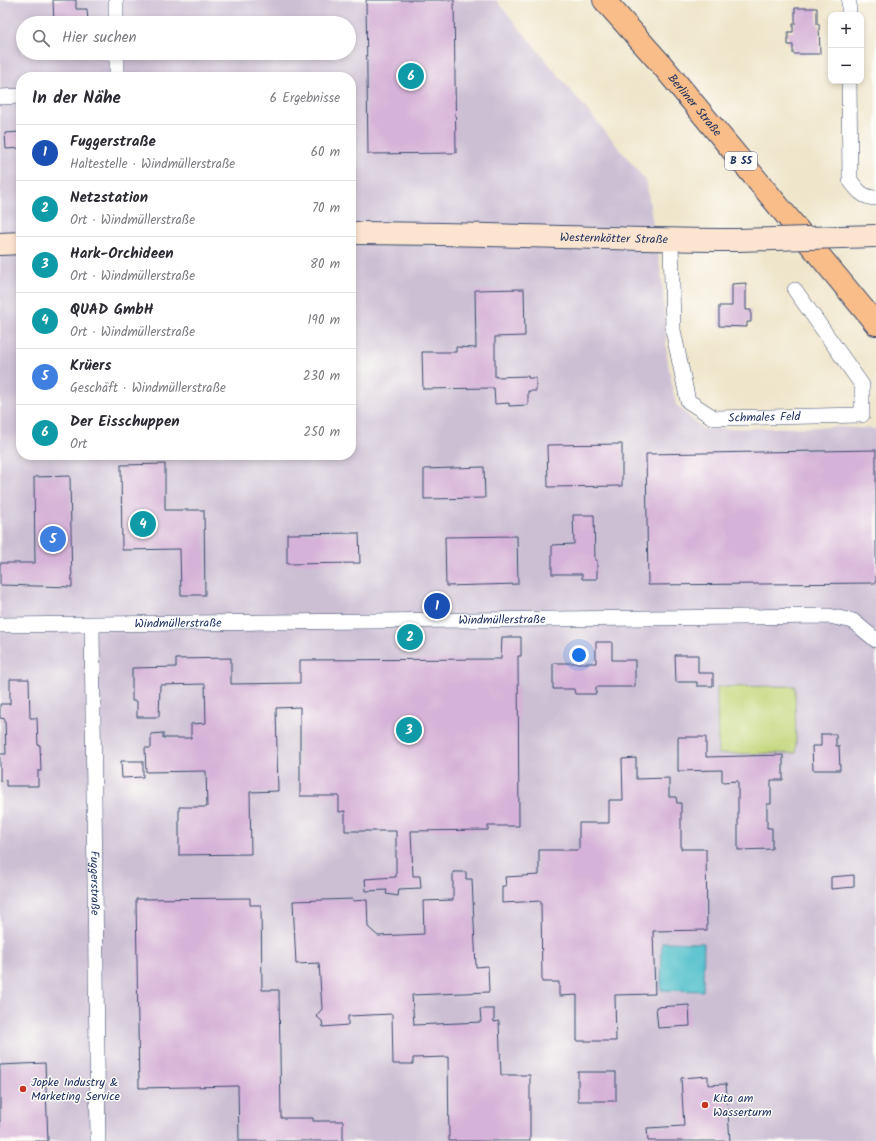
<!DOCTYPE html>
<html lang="de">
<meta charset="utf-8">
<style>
:root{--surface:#fff;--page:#f7f7f7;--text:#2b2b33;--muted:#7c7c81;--line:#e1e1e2;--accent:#b45309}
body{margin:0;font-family:Kalam,sans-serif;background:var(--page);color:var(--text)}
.controls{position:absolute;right:12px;top:12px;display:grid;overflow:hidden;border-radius:8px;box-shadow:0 2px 6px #0003}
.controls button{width:36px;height:36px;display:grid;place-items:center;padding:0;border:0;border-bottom:1px solid var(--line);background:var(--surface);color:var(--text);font:20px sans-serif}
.you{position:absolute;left:579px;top:655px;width:14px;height:14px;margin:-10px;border:3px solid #fff;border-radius:50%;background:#1a73e8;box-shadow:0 0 0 6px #1a73e833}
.badge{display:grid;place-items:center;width:26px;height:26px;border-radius:50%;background:var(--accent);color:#fff;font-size:13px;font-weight:700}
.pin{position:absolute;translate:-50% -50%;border:2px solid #fff;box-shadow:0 1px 4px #0006}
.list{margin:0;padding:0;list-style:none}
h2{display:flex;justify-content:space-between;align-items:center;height:52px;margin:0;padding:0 16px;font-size:17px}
h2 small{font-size:13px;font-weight:400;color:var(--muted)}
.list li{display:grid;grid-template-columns:26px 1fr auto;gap:12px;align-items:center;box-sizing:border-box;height:56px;padding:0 16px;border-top:1px solid var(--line)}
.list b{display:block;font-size:15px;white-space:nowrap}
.list p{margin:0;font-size:13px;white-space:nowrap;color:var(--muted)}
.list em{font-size:13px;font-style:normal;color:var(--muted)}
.icon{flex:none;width:22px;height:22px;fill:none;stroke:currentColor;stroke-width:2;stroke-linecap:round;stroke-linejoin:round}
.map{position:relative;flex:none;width:876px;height:1141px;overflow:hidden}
.search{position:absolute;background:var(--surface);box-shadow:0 2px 6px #0003;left:16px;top:16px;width:340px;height:44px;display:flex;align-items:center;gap:10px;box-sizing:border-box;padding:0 14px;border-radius:22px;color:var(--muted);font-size:15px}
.panel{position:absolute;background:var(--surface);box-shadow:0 2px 6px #0003;left:16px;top:72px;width:340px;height:388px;border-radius:16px}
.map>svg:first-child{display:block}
.industrial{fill:#ccbfd4;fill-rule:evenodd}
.green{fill:#c2d578;stroke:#6e826b}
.water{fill:#54c1cc;stroke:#387895}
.building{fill:#d5b2d7}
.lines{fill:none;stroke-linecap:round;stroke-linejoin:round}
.street-casing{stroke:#3b4a6e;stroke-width:16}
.secondary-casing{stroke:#3b4a6e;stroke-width:24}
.primary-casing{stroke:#3b4a6e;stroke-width:24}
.street{stroke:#fff;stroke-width:15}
.secondary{stroke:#fce5d0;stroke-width:22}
.primary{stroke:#f8bd89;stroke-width:22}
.secondary-bridge-casing{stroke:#3b4a6e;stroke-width:24;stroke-linecap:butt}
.secondary-bridge{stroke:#fce5d0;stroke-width:22}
.poi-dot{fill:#c8321e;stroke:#fdfcf7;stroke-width:1.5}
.labels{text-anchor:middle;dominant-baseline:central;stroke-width:3;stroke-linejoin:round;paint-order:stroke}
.shield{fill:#fdfcf7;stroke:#5f6c8c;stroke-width:1}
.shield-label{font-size:11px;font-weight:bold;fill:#1b2f5e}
.street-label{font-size:12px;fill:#1b2f5e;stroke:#fdfcf7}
.poi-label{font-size:12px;fill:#1b2f5e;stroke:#fdfcf7;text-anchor:start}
</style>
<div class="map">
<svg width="876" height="1141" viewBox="0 0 876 1141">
<rect width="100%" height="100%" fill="#fdfcf7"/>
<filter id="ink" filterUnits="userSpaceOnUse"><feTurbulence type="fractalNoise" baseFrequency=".025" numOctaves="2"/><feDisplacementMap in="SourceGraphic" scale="8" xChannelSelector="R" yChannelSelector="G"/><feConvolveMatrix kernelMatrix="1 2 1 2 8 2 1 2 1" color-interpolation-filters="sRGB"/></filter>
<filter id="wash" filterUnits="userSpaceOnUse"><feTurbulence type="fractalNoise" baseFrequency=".012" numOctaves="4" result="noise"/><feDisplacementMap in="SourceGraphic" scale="16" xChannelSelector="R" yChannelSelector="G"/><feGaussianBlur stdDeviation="0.9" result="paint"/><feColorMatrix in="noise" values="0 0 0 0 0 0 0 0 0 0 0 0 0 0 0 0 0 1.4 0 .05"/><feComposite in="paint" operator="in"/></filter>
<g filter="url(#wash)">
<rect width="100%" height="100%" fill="#efe5ca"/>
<path class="industrial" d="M0,0H496L646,181L662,280L667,359L676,405L703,429L839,427L876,429V1141H0ZM23,23H349V53H23ZM21,77H351V455H21Z"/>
<polygon class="green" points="795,686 796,753 718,754 717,687"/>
<polygon class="water" points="662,942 704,943 703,991 661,990"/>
<g id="blocks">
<g class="building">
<polygon points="53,0 76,0 76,9 87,9 88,23 54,23"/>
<polygon points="366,0 454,0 456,153 368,154"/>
<polygon points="795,8 817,8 817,24 819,24 820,54 793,54 793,45 788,45 788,32 793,32 793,24 795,24"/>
<polygon points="21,132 21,148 6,149 5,133"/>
<polygon points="746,283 746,310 751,310 751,322 747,322 747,327 719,326 719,306 732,306 732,284"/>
<polygon points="524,289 525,336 495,337 495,377 528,376 528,378 536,378 536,391 528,391 528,405 509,406 509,403 495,404 494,388 423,389 422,352 456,352 456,347 476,348 475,290"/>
<polygon points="622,444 622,486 548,487 547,445"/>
<polygon points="876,450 876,583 648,585 646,454"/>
<polygon points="165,464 165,510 204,510 205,595 181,595 180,549 122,550 121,465"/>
<polygon points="484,467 485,498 424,499 424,469"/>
<polygon points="70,476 72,587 0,585 0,563 35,563 34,477"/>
<polygon points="573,515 594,515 595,560 597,560 597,579 582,579 582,574 552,574 552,545 574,544"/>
<polygon points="359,533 360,563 287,564 287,534"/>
<polygon points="517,536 518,584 446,586 445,537"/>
<polygon points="502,637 521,637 521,656 518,656 519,826 488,826 488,830 411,831 413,876 420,876 421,888 399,889 398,896 386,894 387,890 366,891 365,879 396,877 396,831 345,831 345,811 339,812 339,796 300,796 300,707 276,708 278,791 250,792 251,854 179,855 179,807 207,807 206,771 146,772 145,748 151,748 151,734 163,733 163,738 191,738 191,724 206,723 205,684 160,685 159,717 137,717 137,701 132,701 132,668 176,667 176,659 231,658 231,684 300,683 300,660 501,659"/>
<polygon points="596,642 612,642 612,660 635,660 635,687 596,687 596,694 575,694 574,689 553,689 553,663 596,663"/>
<polygon points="675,655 698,655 698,673 713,673 713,686 697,686 697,682 676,682"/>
<polygon points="10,679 29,679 30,718 37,718 38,745 40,745 41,771 38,771 38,786 6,786 6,780 0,781 0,754 6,754 5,719 0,718 0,704 10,704"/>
<polygon points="821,734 836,734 836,746 839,746 840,770 813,770 812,746 821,746"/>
<polygon points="678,737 706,737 706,757 783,755 783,780 771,780 771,804 767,804 767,828 772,828 772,849 738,850 738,781 722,782 722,770 678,771"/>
<polygon points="636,758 636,779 669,778 669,797 676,797 677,803 681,803 681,849 706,849 707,930 653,931 655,994 615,995 616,1041 577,1041 577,995 559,996 559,982 542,982 541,901 502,903 502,886 506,886 505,877 539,875 539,850 579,850 579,823 609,823 609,800 623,800 622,759"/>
<polygon points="121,761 143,761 143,777 122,778"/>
<polygon points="453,872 466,872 466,879 472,879 476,967 488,966 489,992 412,995 414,1025 481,1022 480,1009 494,1009 494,1022 499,1021 501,1075 530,1075 530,1141 449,1141 448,1057 413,1058 413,1064 393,1064 392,1014 348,1016 348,1025 323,1027 322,1021 316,1016 322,1009 319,963 296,964 293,901 353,899 353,901 367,900 368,927 378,936 424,934 423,901 453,900"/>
<polygon points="854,875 854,887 831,889 831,877"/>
<polygon points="250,898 250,905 261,905 262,990 279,990 281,1118 313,1118 313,1121 343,1121 343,1141 239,1141 238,1086 139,1088 136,899"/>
<polygon points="689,1005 690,1026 658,1028 656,1007"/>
<polygon points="45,1063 48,1141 0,1141 0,1065"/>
<rect x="578" y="1072" width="38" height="29"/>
<polygon points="708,1076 708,1085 726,1084 730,1141 648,1141 647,1128 684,1126 681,1078"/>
</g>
</g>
</g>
<g filter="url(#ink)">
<use href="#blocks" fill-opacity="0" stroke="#3b4a6e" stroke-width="1"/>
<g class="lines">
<defs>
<g id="street">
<polyline points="116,0 116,23"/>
<polyline points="849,0 849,15"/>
<polyline points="117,53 117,77"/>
<path d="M849,81L850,180C857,190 863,198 876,198"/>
<polyline points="0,97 21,96"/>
<path id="s1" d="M671,240L673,330L688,401L714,418L862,415V385L795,290"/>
<path id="s2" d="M0,625L829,616L853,621L876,640"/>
<path id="s3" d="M92,625L98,1141"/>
</g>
<g id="secondary">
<path id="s4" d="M351,233C480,233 609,240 738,240"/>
<polyline points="0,244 21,243"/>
</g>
<g id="primary">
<path id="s5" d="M604,0L661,64L876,324"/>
</g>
</defs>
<use href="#street" class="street-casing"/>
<use href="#secondary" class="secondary-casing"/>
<use href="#primary" class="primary-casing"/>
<use href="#street" class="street"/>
<use href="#secondary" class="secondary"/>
<use href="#primary" class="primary"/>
<defs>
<polyline id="secondary-bridge" points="738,240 876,236"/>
</defs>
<use href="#secondary-bridge" class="secondary-bridge-casing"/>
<use href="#secondary-bridge" class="secondary-bridge"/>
</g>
</g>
<g class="poi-dot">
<circle cx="23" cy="1089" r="4"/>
<circle cx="705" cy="1105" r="4"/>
</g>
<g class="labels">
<rect class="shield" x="725" y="152" width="32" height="18" rx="3"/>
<g class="shield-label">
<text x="741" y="161">B 55</text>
</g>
<g class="street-label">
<text stroke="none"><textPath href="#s5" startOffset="139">Berliner Straße</textPath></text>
<text stroke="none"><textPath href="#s4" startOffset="263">Westernkötter Straße</textPath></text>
<text stroke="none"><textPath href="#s1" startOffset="244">Schmales Feld</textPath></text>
<text stroke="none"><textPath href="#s2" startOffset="502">Windmüllerstraße</textPath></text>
<text stroke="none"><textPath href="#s2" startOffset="178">Windmüllerstraße</textPath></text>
<text stroke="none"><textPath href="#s3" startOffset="258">Fuggerstraße</textPath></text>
</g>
<g class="poi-label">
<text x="31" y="1082">Jopke Industry &amp;<tspan x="31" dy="14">Marketing Service</tspan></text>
<text x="713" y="1098">Kita am<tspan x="713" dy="14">Wasserturm</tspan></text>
</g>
</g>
</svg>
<div class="controls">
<button>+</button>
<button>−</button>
</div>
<div class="you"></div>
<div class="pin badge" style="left:437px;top:606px;background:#1a4fb4">1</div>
<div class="pin badge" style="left:410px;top:637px;background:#0f9aa8">2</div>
<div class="pin badge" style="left:409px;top:730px;background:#0f9aa8">3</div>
<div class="pin badge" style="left:143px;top:524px;background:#0f9aa8">4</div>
<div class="pin badge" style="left:53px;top:539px;background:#3f7fe0">5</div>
<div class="pin badge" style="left:411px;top:76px;background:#0f9aa8">6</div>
<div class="search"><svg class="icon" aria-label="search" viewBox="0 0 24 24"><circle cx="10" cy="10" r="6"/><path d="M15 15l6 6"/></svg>Hier suchen</div>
<section class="panel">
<h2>In der Nähe<small>6 Ergebnisse</small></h2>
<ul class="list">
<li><span class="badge" style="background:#1a4fb4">1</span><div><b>Fuggerstraße</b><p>Haltestelle · Windmüllerstraße</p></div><em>60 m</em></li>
<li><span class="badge" style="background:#0f9aa8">2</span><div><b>Netzstation</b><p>Ort · Windmüllerstraße</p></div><em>70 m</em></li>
<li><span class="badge" style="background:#0f9aa8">3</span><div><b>Hark-Orchideen</b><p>Ort · Windmüllerstraße</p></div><em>80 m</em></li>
<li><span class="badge" style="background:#0f9aa8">4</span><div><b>QUAD GmbH</b><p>Ort · Windmüllerstraße</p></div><em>190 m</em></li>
<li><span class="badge" style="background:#3f7fe0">5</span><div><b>Krüers</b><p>Geschäft · Windmüllerstraße</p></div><em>230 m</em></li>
<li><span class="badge" style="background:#0f9aa8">6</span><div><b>Der Eisschuppen</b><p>Ort</p></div><em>250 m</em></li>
</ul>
</section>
</div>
